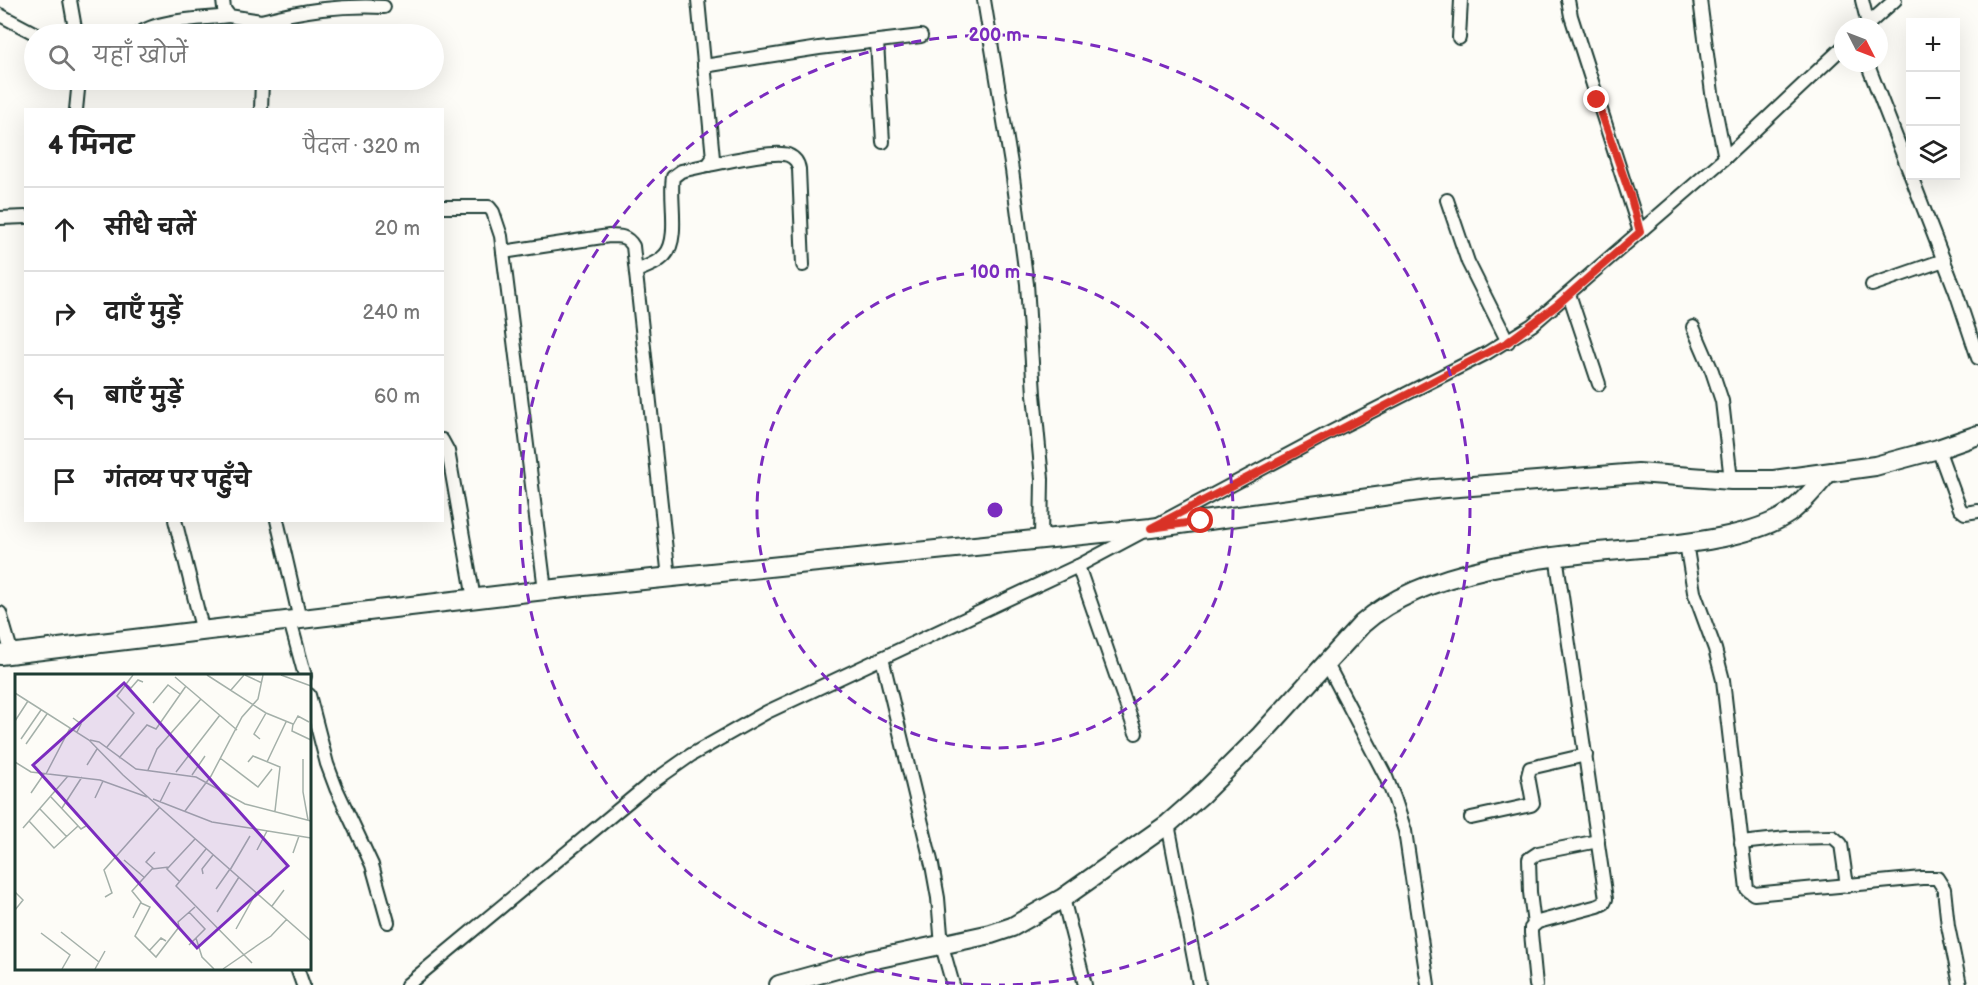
<!DOCTYPE html>
<html lang="hi">
<meta charset="utf-8">
<style>
:root{--surface:#fff;--page:#f2f2f2;--text:#222;--muted:#767676;--line:#e0e0e0}
body{margin:0;font-family:"Balsamiq Sans","Playpen Sans Deva",sans-serif;background:var(--page);color:var(--text)}
.controls{position:absolute;right:18px;top:18px;display:grid;overflow:hidden;border-radius:0px;box-shadow:0 6px 24px #0002}
.controls button{width:54px;height:54px;display:grid;place-items:center;padding:0;border:0;border-bottom:2px solid var(--line);background:var(--surface);color:var(--text);font:30px sans-serif}
.compass{position:absolute;left:1834px;top:18px;width:54px;height:54px;border-radius:50%;background:var(--surface);box-shadow:0 6px 24px #0002;rotate:132deg}
.stop{position:absolute;width:18px;height:18px;margin:-14px;border:4px solid #d93025;border-radius:50%;background:#fff}
.stop.end{background:#d93025;border-color:#fff;box-shadow:0 2px 6px #0008}
.list{margin:0;padding:0;list-style:none}
h2{display:flex;justify-content:space-between;align-items:center;height:78px;margin:0;padding:0 24px;font-size:26px}
h2 small{font-size:20px;font-weight:400;color:var(--muted)}
.list li{display:grid;grid-template-columns:39px 1fr auto;gap:18px;align-items:center;box-sizing:border-box;height:84px;padding:0 24px;border-top:2px solid var(--line)}
.list b{display:block;font-size:22px;white-space:nowrap}
.list em{font-size:20px;font-style:normal;color:var(--muted)}
.icon{flex:none;width:33px;height:33px;fill:none;stroke:currentColor;stroke-width:2;stroke-linecap:round;stroke-linejoin:round}
.map{position:relative;flex:none;width:1978px;height:985px;overflow:hidden}
.search{position:absolute;background:var(--surface);box-shadow:0 6px 24px #0002;left:24px;top:24px;width:420px;height:66px;display:flex;align-items:center;gap:15px;box-sizing:border-box;padding:0 21px;border-radius:33px;color:var(--muted);font-size:22px}
.panel{position:absolute;background:var(--surface);box-shadow:0 6px 24px #0002;left:24px;top:108px;width:420px;height:414px;border-radius:0px}
.map>svg:first-child{display:block}
.lines{fill:none;stroke-linecap:round;stroke-linejoin:round}
.street-casing{stroke:#1f3d34;stroke-width:16}
.secondary-casing{stroke:#1f3d34;stroke-width:22}
.street{stroke:#fdfcf7;stroke-width:12}
.secondary{stroke:#fdfcf7;stroke-width:18}
.route{stroke:#d93025;stroke-width:8}
.ring{fill:none;stroke:#7b2cbf;stroke-width:3;stroke-dasharray:10 8}
.inset-road{fill:none;stroke:#a4b0a9;stroke-width:1.5}
.view{fill:#7b2cbf;fill-opacity:0.15;stroke:#7b2cbf;stroke-width:3}
.inset-edge{fill:none;stroke:#1f3d34;stroke-width:3}
.centre{fill:#7b2cbf;stroke:#fdfcf7;stroke-width:3}
.ring-label{font-size:18px;text-anchor:middle;font-weight:bold;fill:#7b2cbf;stroke:#fdfcf7;stroke-width:4.5;stroke-linejoin:round;paint-order:stroke}
</style>
<div class="map">
<svg width="1978" height="985" viewBox="0 0 1978 985">
<rect width="100%" height="100%" fill="#fdfcf7"/>
<filter id="ink" filterUnits="userSpaceOnUse"><feTurbulence type="fractalNoise" baseFrequency=".0167" numOctaves="2"/><feDisplacementMap in="SourceGraphic" scale="12" xChannelSelector="R" yChannelSelector="G"/><feConvolveMatrix kernelMatrix="1 2 1 2 8 2 1 2 1" color-interpolation-filters="sRGB"/></filter>
<g filter="url(#ink)">
<g class="lines">
<defs>
<g id="street">
<polyline points="70,0 76,34"/>
<polyline points="223,0 224,9 229,16 261,21 264,24 264,34"/>
<polyline points="984,0 1012,170 1027,284 1034,394 1042,479 1041,539"/>
<polyline points="1568,0 1571,16 1640,232"/>
<polyline points="1700,0 1712,93 1725,158"/>
<polyline points="1862,0 1868,24"/>
<polyline points="0,15 36,34"/>
<path d="M261,21C304,10 339,5 384,7"/>
<polyline points="1865,27 1895,0"/>
<path d="M139,34C156,19 206,19 229,16"/>
<polyline points="1459,38 1461,0"/>
<polyline points="877,42 883,142"/>
<polyline points="1867,63 1910,173"/>
<polyline points="704,66 819,48 921,36"/>
<polyline points="76,110 79,80"/>
<polyline points="261,110 262,80"/>
<path d="M708,165C725,162 774,150 788,155C795,158 798,162 799,169L803,265"/>
<polyline points="1911,176 1956,292 1978,358"/>
<polyline points="1447,200 1468,262 1508,342"/>
<polyline points="442,207 489,207 493,212 501,236 545,590"/>
<polyline points="0,218 26,217"/>
<path d="M503,252L609,236C620,236 627,236 633,246L669,578"/>
<path d="M636,271C646,267 658,263 665,255C680,239 669,197 673,177L681,171L708,165L713,158L698,0"/>
<polyline points="1872,285 1944,260"/>
<polyline points="1569,294 1599,384"/>
<polyline points="1693,327 1712,371 1722,401 1731,480"/>
<polyline points="442,440 448,451 474,599"/>
<polyline points="1938,449 1960,509 1965,513 1978,511"/>
<polyline points="175,520 203,632"/>
<polyline points="277,520 300,620"/>
<polyline points="1160,523 1325,435 1487,353 1532,325 1725,158 1843,47"/>
<polyline points="1686,543 1694,592 1715,649 1723,680 1747,889 1754,894 1922,878 1937,878 1944,889 1948,926 1960,985"/>
<polyline points="1078,566 1136,733"/>
<polyline points="0,613 12,654"/>
<polyline points="290,621 305,676"/>
<polyline points="882,658 932,865 938,898 942,946 953,985"/>
<polyline points="1327,664 1386,777 1395,800 1405,831 1428,985"/>
<polyline points="309,695 327,764 336,788 372,865 388,922"/>
<polyline points="1471,818 1531,805 1533,803 1528,776 1530,768 1586,755"/>
<polyline points="1168,824 1199,985"/>
<polyline points="1741,843 1787,838 1833,837 1841,844 1847,886"/>
<polyline points="1063,898 1085,985"/>
<polyline points="1534,925 1530,892 1529,859 1538,853 1598,841"/>
<polyline points="297,968 303,985"/>
<polyline points="407,985 647,786 691,755 767,712 1078,566 1142,532"/>
<polyline points="1536,985 1531,933 1531,928 1538,922 1598,906 1604,903 1606,899 1556,555"/>
</g>
<g id="secondary">
<polyline points="0,655 545,590 1151,528 1434,489 1638,473 1731,480 1774,480 1875,466 1938,449 1978,435"/>
<path d="M779,985L866,961L991,934L1012,927L1063,898L1168,824L1202,794L1261,735L1362,624C1430,563 1564,555 1653,547C1692,543 1755,536 1789,513C1804,502 1815,488 1827,474"/>
</g>
</defs>
<use href="#street" class="street-casing"/>
<use href="#secondary" class="secondary-casing"/>
<use href="#street" class="street"/>
<use href="#secondary" class="secondary"/>
</g>
</g>
<g class="lines" filter="url(#ink)">
<polyline class="route" points="1201,521 1151,528 1508,342 1556,306 1640,232 1631,198 1597,100"/>
</g>
<g class="ring">
<circle cx="995" cy="510" r="238"/>
<path d="M991 985A475 475 0 1 1 999 985"/>
</g>
<g transform="translate(15 674)">
<rect width="296" height="296" fill="#fdfcf7"/>
<path class="inset-road" d="M192,1L251,39L278,50L277,57L296,66M230,1L247,9M266,1L296,12M160,3L222,56M111,10L116,14L123,6L128,8M216,16L229,1M0,19L74,66L108,101L296,267M138,29L153,11L165,20M58,44L66,50L62,58M0,47L13,27M278,51L283,42L294,48M6,65L26,36M245,65L239,60L251,39M75,66L84,68L121,95L181,103L230,130L296,147M11,70L32,40M92,73L119,39L102,22L118,1M104,84L132,51L141,55L171,12M205,84L243,113L257,95M288,85V118L293,146M0,88L16,98L85,106L132,123M233,88L238,82L265,93L260,137M252,88L271,48M72,91L82,75M133,96L142,75L186,25M161,98L205,41M31,100L55,54M177,101L190,82M16,119L29,100M36,123L66,155L71,152M80,124L88,107M138,125L197,148L296,164M145,128L155,108M47,134L67,103M25,135L52,163M170,137L196,102L227,43L243,25L248,1M14,147L39,174L63,152M8,154L53,102M191,175L161,212L237,289M242,176L252,157M278,179L284,162M109,186L130,204M139,195L131,188L140,178M215,196L235,162M188,200L187,195L198,181M164,207L152,195L180,165M201,215L215,195M0,218L8,226L0,236M90,223L97,219L89,196L145,133M126,229L135,233L120,262L141,283L164,253L163,248L180,233M257,232L269,216M202,238L224,203M118,244L126,228L117,217L137,195L154,193M221,255L241,219M46,258L84,288M26,259L55,281L47,295M181,264L187,283L199,295M174,271L190,255L174,238M134,277L146,264L151,267M80,295L90,277M208,295L256,262L272,245"/>
<path class="view" d="M109,9L273,192L182,274L18,91Z"/>
<rect width="296" height="296" class="inset-edge"/>
</g>
<circle cx="995" cy="510" r="9" class="centre"/>
<g class="ring-label">
<text x="995" y="41">200 m</text>
<text x="995" y="278">100 m</text>
</g>
</svg>
<div class="controls">
<button>+</button>
<button>−</button>
<button><svg class="icon" aria-label="layers" viewBox="0 0 24 24"><path d="M12 4l9 5-9 5-9-5zM3 14l9 5 9-5"/></svg></button>
</div>
<svg class="compass" viewBox="-18 -18 36 36"><path d="M0-13l5 13h-10z" fill="#e53935"/><path d="M0 13l5-13h-10z" fill="#767676"/></svg>
<div class="stop" style="left:1201px;top:521px"></div>
<div class="stop end" style="left:1597px;top:100px"></div>
<div class="search"><svg class="icon" aria-label="search" viewBox="0 0 24 24"><circle cx="10" cy="10" r="6"/><path d="M15 15l6 6"/></svg>यहाँ खोजें</div>
<section class="panel">
<h2>4 मिनट<small>पैदल · 320 m</small></h2>
<ul class="list">
<li><svg class="icon" aria-label="ahead" viewBox="0 0 24 24"><path d="M12 20V5M6 11l6-6 6 6"/></svg><div><b>सीधे चलें</b></div><em>20 m</em></li>
<li><svg class="icon" aria-label="right" viewBox="0 0 24 24"><path d="M7 20v-9h11M14 6l5 5-5 5"/></svg><div><b>दाएँ मुड़ें</b></div><em>240 m</em></li>
<li><svg class="icon" aria-label="left" viewBox="0 0 24 24"><path d="M17 20v-9H6M10 6l-5 5 5 5"/></svg><div><b>बाएँ मुड़ें</b></div><em>60 m</em></li>
<li><svg class="icon" aria-label="arrive" viewBox="0 0 24 24"><path d="M6 21V4h12l-3 4 3 4H6"/></svg><div><b>गंतव्य पर पहुँचे</b></div></li>
</ul>
</section>
</div>
